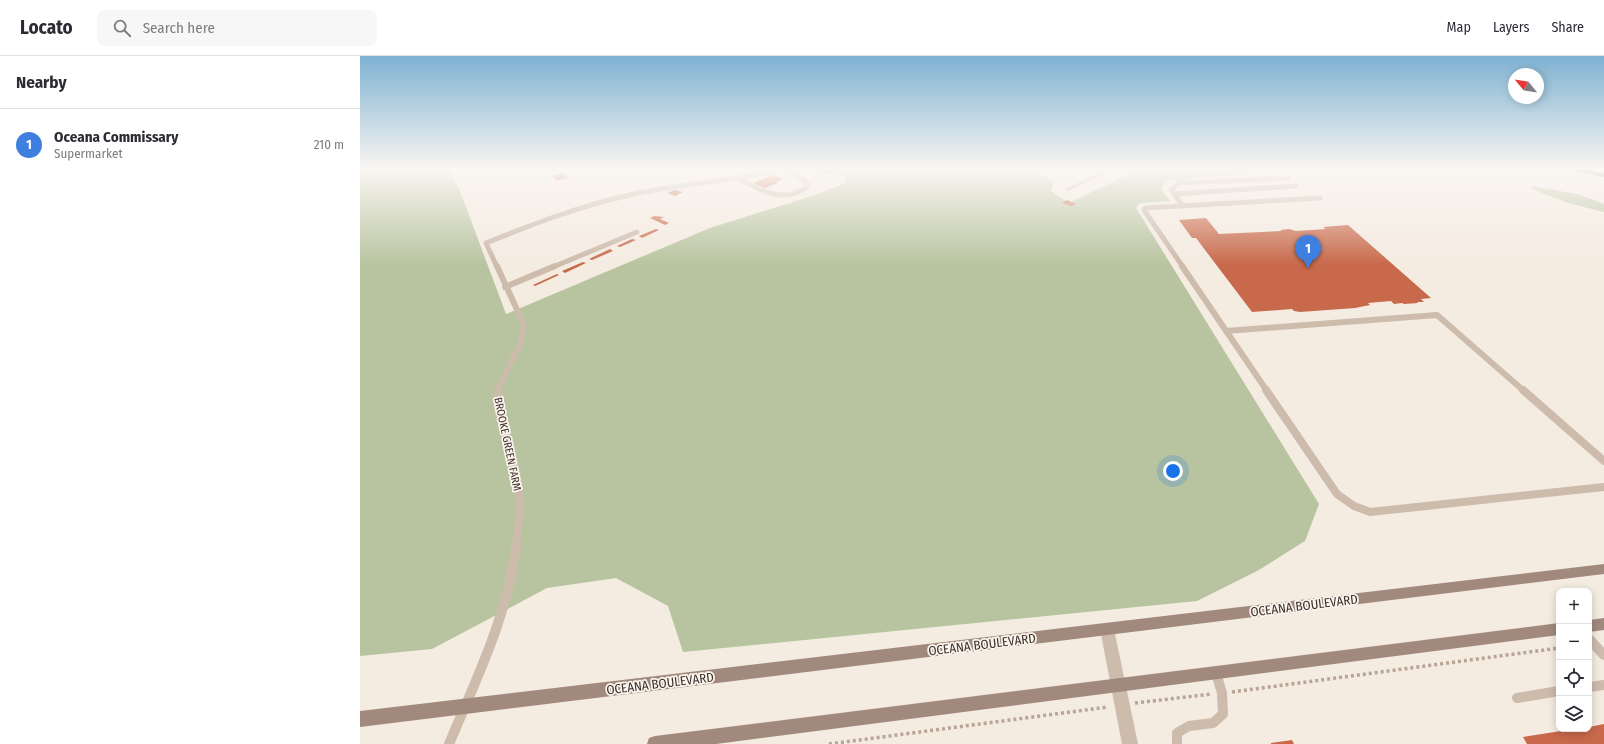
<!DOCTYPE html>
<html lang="en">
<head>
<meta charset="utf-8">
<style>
	:root { --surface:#fff; --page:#f7f7f7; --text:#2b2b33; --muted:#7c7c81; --line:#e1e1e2; --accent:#1f5a5e }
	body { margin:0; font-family:"Fira Sans Condensed",sans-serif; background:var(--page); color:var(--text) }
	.controls { position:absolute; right:12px; bottom:12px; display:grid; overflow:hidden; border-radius:8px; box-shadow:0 2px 10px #0003 }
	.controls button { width:36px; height:36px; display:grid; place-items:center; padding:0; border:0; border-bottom:1px solid var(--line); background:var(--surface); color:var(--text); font:20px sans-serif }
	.compass { position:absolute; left:1148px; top:12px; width:36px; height:36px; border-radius:50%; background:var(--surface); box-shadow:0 2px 10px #0003; rotate:300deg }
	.you { position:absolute; left:813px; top:415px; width:14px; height:14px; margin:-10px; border:3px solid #fff; border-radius:50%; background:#1a73e8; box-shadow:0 0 0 6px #1a73e833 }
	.badge { display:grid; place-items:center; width:26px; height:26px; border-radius:50%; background:var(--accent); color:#fff; font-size:13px; font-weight:700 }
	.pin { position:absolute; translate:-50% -33px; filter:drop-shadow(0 1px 2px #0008) }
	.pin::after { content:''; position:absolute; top:21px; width:14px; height:12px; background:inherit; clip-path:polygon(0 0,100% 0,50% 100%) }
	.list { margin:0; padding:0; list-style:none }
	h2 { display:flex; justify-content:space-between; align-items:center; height:52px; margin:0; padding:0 16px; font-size:17px }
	h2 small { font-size:13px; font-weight:400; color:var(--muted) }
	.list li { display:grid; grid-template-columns:26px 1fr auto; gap:12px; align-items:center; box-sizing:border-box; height:72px; padding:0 16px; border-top:1px solid var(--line) }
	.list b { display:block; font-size:15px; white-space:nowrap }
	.list p { margin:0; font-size:13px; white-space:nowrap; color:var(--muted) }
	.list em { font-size:13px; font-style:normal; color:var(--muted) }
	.icon { flex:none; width:22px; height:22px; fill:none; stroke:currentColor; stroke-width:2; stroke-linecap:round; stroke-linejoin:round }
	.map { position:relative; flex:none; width:1244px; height:688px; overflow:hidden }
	header { display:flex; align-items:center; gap:24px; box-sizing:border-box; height:56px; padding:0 20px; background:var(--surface); border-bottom:1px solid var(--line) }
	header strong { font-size:19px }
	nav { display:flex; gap:22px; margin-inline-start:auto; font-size:14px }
	.search { width:280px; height:36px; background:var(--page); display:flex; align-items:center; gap:10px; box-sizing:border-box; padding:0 14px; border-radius:8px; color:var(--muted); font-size:15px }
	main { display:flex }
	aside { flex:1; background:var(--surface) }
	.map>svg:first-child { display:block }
</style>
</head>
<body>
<header>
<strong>Locato</strong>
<div class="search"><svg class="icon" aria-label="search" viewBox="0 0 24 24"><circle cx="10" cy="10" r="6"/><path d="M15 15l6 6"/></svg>Search here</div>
<nav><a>Map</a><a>Layers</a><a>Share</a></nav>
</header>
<main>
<aside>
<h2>Nearby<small></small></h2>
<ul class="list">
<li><span class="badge" style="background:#3f7fe0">1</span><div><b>Oceana Commissary</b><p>Supermarket</p></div><em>210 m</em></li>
</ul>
</aside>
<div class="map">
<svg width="1244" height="688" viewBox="0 0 1244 688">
	<rect width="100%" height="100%" fill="#f4ebe1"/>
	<g fill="#b8c4a0">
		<polygon points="0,113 89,113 100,135 146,258 350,172 452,140 486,127 485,119 433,116 430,113 668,113 694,125 691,135 709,147 780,113 905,113 913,115 807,125 801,132 810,145 780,147 776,152 959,448 945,485 899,514 837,545 323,596 308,550 256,522 187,532 72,593 0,600"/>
		<polygon points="1171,130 1217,138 1244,148 1244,156 1208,147 1172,133"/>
	</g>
	<g fill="#c8694b">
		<polygon points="204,117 208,122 197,125 192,120"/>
		<polygon points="414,119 423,123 416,126 418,127 405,132 393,127"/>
		<polygon points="315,134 323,136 315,140 307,137"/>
		<polygon points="707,144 716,148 711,150 702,147"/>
		<polygon points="294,160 304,161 300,163 309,167 305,169 290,162"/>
		<polygon points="846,162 859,178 922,175 920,174 929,173 936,175 966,173 963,171 988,169 1071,242 1061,243 1064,246 1057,246 1058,247 1044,248 1042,247 1034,248 1031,245 1008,247 1010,249 995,252 940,256 934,255 932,253 892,256 836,182 832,182 819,164"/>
		<polygon points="296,173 299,174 282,182 279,180"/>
		<polygon points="272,183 276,184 260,191 257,190"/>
		<polygon points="250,193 253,195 232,204 229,203"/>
		<polygon points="223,206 226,207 205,217 202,215"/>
		<polygon points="197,218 199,219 175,230 173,229"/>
		<polygon points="1244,668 1244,688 1167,688 1163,681 1214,673 1229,673 1229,671"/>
		<polygon points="932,684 934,688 911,688 911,687"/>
	</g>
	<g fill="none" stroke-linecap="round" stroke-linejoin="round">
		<polyline stroke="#b9a596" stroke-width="1.5" stroke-dasharray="1.5 1.5" stroke-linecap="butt" points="1193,113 1209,117"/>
		<g stroke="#b9a596" stroke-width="3.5" stroke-dasharray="3 3" stroke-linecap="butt">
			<polyline points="872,636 1199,592"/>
			<polyline points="775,647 852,638"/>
			<polyline points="469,688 748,651"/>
		</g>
		<g stroke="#cdbbac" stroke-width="5">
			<path d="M421,113C431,115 439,121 447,127V131C423,148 401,135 378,122Z"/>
			<polyline points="814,138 936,130"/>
			<polyline points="823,150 811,134 818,127 928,122"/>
			<path d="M137,211L126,187C173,168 220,150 270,139C305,131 342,127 378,122"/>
			<polyline points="193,211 277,176"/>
			<polyline points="823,211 784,154 785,152 960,142"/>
		</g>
		<g stroke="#cdbbac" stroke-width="6">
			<polyline points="137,210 164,269 161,286 137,335"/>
			<polyline points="822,210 907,335"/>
			<polyline points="145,231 195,210"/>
			<polyline points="866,275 1077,259 1164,335"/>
		</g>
		<g stroke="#cdbbac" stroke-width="8">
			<path d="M138,334C132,352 154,404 158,426C161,448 159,470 156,491"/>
			<polyline points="906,334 977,438 994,450 1010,456 1244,431"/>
			<polyline points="1163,334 1244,405"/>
		</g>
		<g stroke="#cdbbac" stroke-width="10">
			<polyline points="1229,583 1244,599"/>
			<polyline points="1229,631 1244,629"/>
			<polyline points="1157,642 1199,635"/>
			<path d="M89,688C116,624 148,559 156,490"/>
			<polyline points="817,688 817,677 829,670 853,667 863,658 862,637 856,617"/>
		</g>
		<g fill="#cdbbac" fill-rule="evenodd">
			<path d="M120,113H133C130,116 123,116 120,113Z"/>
			<polygon points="747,113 755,113 708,135 703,134"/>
			<polygon points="747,567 752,569 754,573 778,688 762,688 740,573 742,569"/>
		</g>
		<g fill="#a18a7d" fill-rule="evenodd">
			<polygon points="1244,508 1244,518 0,671 0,655"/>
			<polygon points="1244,562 1244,574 1229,576 1229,564"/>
			<polygon points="1199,567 1199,579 356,688 287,688 289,682 295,680"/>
		</g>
		<polygon fill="#5c4a42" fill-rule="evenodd" points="1213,113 1226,113 1244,117 1244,121 1214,115"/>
	</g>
	<linearGradient id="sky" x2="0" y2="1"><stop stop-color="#7eb2d2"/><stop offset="0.54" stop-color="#faf6f2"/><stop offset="1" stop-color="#faf6f2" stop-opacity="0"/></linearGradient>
	<rect width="1244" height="209" fill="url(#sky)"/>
	<g text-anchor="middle" stroke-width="3.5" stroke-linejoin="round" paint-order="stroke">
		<g font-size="11" fill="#3b302b" stroke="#fbf5ee">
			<text transform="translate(148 388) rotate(78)" y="4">BROOKE GREEN FARM</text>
		</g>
		<g font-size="13" fill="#3b302b" stroke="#fbf5ee">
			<text transform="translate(944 549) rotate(-7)" y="5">OCEANA BOULEVARD</text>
			<text transform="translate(622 588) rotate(-7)" y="5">OCEANA BOULEVARD</text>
			<text transform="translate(300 627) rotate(-7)" y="5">OCEANA BOULEVARD</text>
		</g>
	</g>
</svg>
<div class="controls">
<button>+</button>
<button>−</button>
<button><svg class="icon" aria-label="locate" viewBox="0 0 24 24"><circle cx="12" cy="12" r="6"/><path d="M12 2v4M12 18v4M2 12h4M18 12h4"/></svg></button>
<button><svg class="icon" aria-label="layers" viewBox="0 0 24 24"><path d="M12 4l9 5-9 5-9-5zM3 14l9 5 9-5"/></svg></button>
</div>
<svg class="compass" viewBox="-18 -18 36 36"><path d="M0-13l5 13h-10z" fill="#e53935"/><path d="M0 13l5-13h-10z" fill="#7c7c81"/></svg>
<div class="you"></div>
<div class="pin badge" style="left:948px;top:212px;background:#3f7fe0">1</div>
</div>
</main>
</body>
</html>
